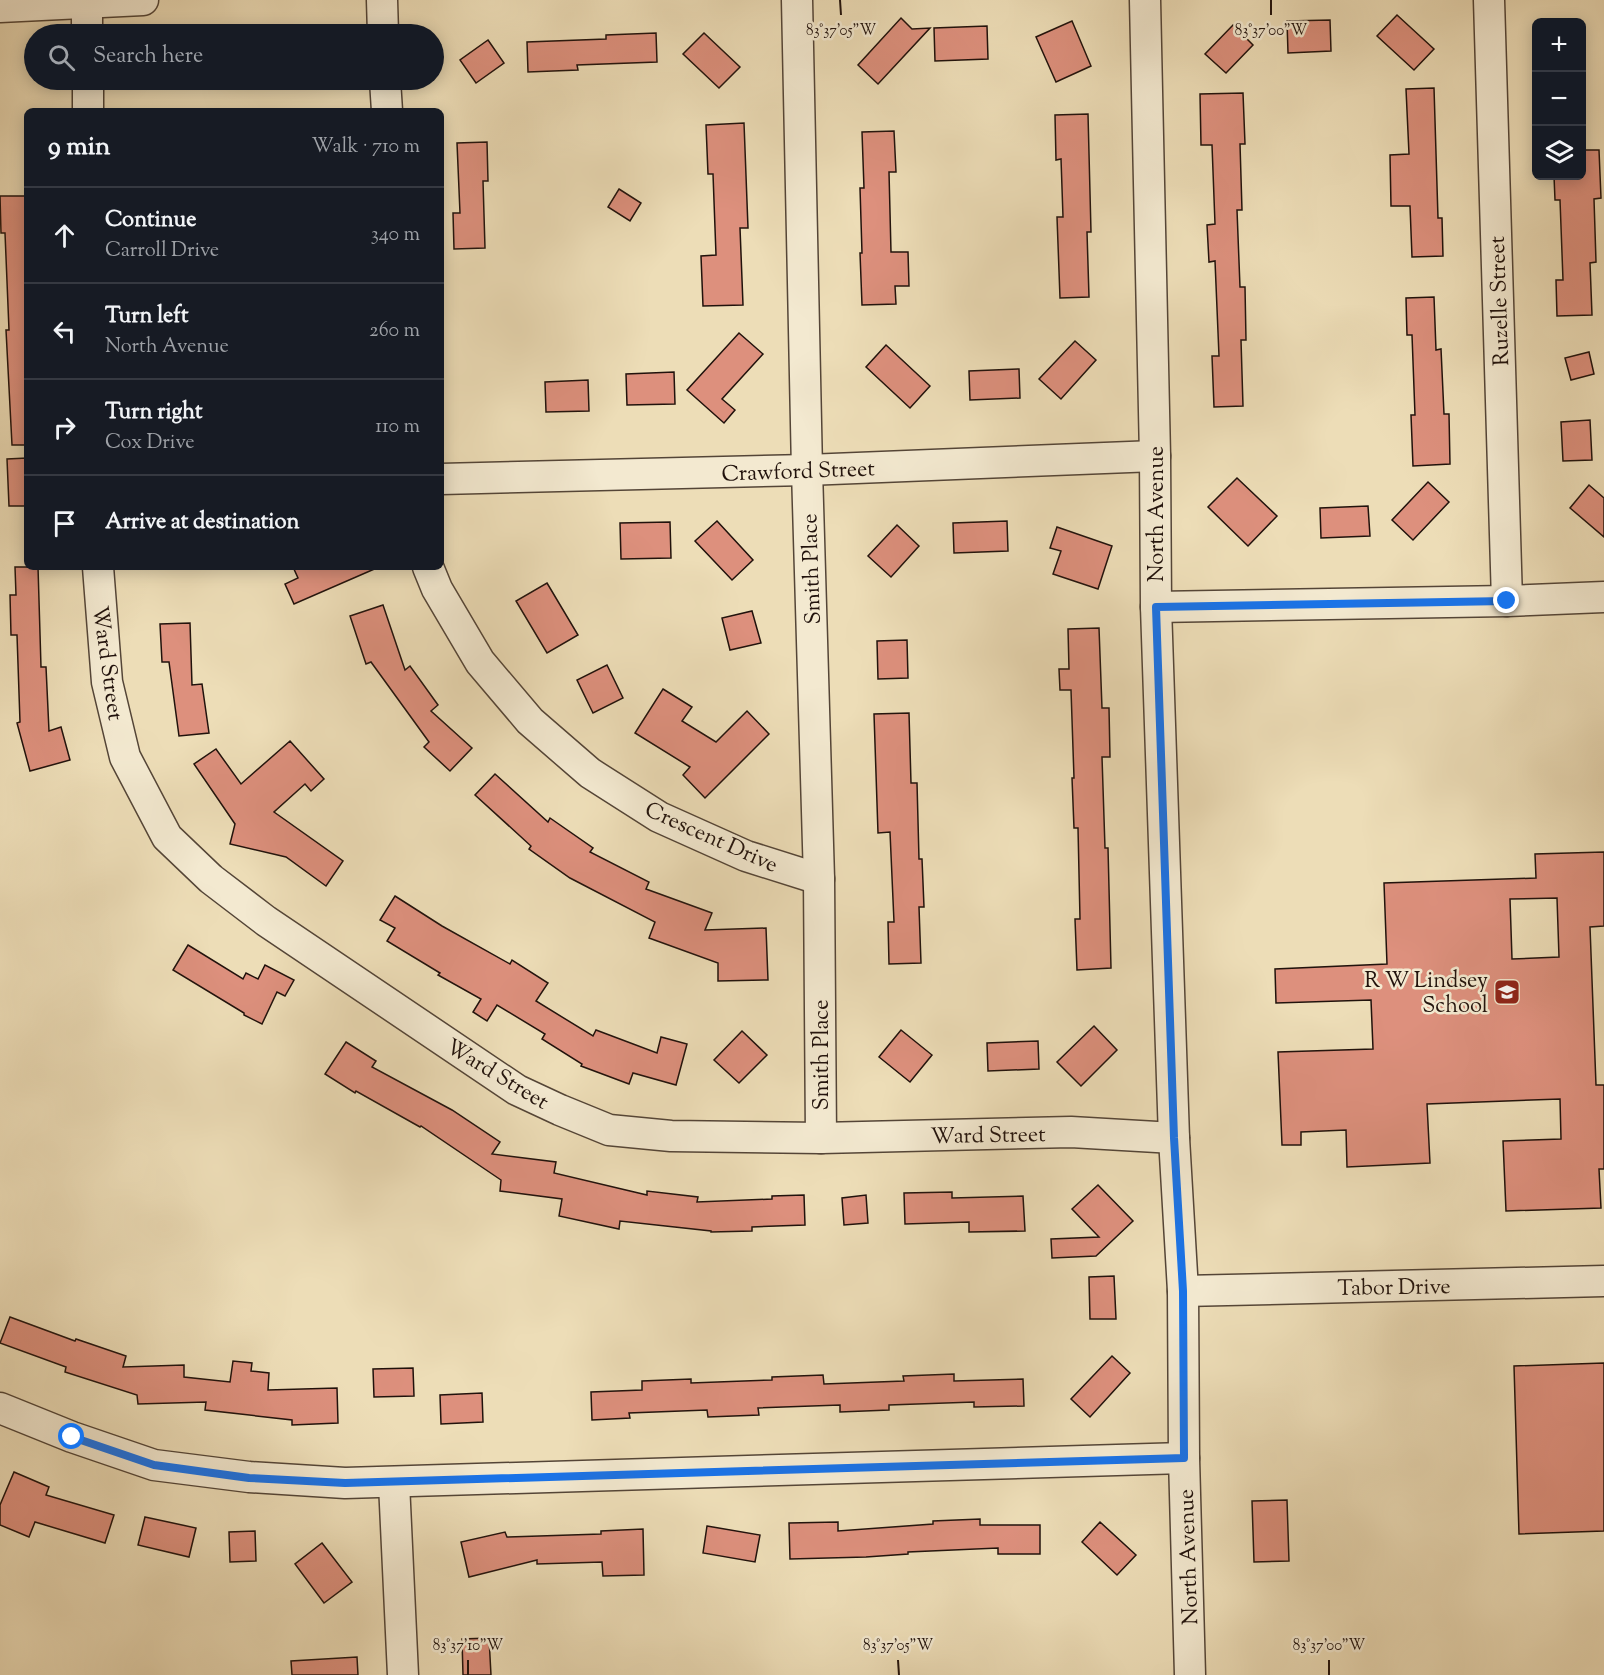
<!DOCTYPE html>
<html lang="en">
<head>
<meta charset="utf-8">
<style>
	:root { --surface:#171b24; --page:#242831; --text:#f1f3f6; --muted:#9ea1a6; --line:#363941 }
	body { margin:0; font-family:"Sorts Mill Goudy",serif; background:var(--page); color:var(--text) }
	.controls { position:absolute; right:18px; top:18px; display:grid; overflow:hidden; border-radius:9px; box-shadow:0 3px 15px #0003 }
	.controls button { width:54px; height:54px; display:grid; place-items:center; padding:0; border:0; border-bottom:2px solid var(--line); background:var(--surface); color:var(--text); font:30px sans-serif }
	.stop { position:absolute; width:18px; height:18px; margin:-14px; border:4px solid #1a73e8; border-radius:50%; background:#fff }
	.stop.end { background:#1a73e8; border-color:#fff; box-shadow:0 2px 6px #0008 }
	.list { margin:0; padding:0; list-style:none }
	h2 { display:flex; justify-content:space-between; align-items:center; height:78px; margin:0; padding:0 24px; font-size:26px }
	h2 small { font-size:20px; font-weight:400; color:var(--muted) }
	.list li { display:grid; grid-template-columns:39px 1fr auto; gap:18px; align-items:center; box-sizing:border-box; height:96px; padding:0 24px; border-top:2px solid var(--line) }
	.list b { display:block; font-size:22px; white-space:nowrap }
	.list p { margin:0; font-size:20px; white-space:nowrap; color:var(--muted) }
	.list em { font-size:20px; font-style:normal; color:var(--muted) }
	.icon { flex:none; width:33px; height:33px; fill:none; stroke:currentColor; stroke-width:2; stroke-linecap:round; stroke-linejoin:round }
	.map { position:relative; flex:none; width:1604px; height:1675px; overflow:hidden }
	.search { position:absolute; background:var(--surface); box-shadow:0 3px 15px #0003; left:24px; top:24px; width:420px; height:66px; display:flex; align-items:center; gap:15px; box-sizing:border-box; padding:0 21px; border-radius:33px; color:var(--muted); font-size:22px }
	.panel { position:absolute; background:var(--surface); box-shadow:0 3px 15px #0003; left:24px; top:108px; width:420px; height:462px; border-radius:9px }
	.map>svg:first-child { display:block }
</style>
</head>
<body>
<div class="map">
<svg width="1604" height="1675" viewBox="0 0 1604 1675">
	<rect width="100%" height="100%" fill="#edddb7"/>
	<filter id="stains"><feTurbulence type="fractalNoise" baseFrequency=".00333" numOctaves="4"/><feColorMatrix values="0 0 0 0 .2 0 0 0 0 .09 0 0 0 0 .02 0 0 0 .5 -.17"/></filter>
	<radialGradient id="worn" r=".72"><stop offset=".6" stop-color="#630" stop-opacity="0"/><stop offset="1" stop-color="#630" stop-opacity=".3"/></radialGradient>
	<g fill="#dd907d" stroke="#21120c" stroke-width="1.5" fill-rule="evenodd">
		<polygon points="1397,15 1434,49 1414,70 1377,36"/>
		<polygon points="901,18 912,29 930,28 878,84 858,65"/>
		<polygon points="1330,20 1331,51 1288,53 1287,21"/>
		<polygon points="1072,21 1091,66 1056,82 1036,37"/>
		<polygon points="1233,25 1253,45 1226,73 1205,54"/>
		<polygon points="987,26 988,59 935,61 934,28"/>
		<polygon points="656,33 657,62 577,65 578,70 528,72 527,42 606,39 606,35"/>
		<polygon points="704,33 740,67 719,88 683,54"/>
		<polygon points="488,40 504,63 476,83 460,60"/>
		<polygon points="1434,88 1438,218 1442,218 1443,256 1412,257 1410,206 1391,206 1390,155 1409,154 1406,89"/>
		<polygon points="1243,93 1245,144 1240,144 1242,210 1237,210 1240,287 1245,287 1246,340 1241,340 1243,406 1214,407 1212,356 1219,356 1215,261 1209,262 1207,225 1215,224 1212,145 1201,145 1200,94"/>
		<polygon points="1088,114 1091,232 1087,232 1089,297 1060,298 1057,217 1063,217 1061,159 1056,160 1055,115"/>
		<polygon points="744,123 748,228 740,228 743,305 703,306 701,256 716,255 713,174 708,174 706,125"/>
		<polygon points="894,131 896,172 889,172 891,252 908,252 909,286 895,286 896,304 862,305 860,253 862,253 860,188 864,188 862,132"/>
		<polygon points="487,142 488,181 483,181 485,248 454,249 453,213 460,213 457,143"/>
		<polygon points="1581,150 1599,150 1601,198 1594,199 1596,262 1590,263 1592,315 1557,316 1556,280 1563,280 1560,200 1555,200 1554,176 1581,176"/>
		<polygon points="619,189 641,203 630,221 608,207"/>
		<polygon points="0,196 27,196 27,445 12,445 6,330 9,330 5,233 1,233"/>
		<polygon points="1434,297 1436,350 1441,349 1444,414 1449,414 1450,464 1413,466 1411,415 1415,415 1412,335 1407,335 1406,298"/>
		<polygon points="739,333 763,354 722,399 735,410 724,423 687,390"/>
		<polygon points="1075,341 1096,360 1061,399 1039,379"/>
		<polygon points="886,345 930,386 910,408 866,367"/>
		<polygon points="1589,352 1594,374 1571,380 1565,358"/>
		<polygon points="1019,369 1020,398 970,400 969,371"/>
		<polygon points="674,372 675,404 627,405 626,374"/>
		<polygon points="588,380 589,411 546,412 545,382"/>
		<polygon points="1590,420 1592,460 1563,461 1561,422"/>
		<polygon points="27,458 27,506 9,506 7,459"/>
		<polygon points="1237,478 1277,516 1248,546 1208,507"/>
		<polygon points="1428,482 1449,502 1413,540 1392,520"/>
		<polygon points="1589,485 1604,498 1604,537 1570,508"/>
		<polygon points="1368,506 1370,536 1321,538 1320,508"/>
		<polygon points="717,521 753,560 732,580 695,541"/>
		<polygon points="1007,521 1008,551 954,553 953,523"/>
		<polygon points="670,522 671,558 621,559 620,523"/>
		<polygon points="897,525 919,546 891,577 868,556"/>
		<polygon points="1057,527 1112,546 1098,589 1053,574 1061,551 1050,548"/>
		<polygon points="15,567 38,567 41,667 46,667 49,731 61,727 70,760 30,771 17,723 20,722 17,635 11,635 10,595 16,595"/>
		<polygon points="293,567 379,567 294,604 285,584 298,578"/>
		<polygon points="547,583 578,635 547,653 516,601"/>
		<polygon points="383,605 405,670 410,666 438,705 431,711 472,748 450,771 424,747 429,742 371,662 366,664 350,616"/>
		<polygon points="752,611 761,643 730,650 722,618"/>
		<polygon points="190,623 192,685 202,684 209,733 179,736 169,662 162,662 160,624"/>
		<polygon points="1099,628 1102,708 1109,708 1110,757 1102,757 1105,848 1108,848 1111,968 1077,970 1075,919 1080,919 1078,828 1074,828 1072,778 1074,778 1071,690 1060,690 1059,669 1069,669 1068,629"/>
		<polygon points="907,640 908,678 878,679 877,641"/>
		<polygon points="607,665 623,698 593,713 577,680"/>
		<polygon points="663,689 692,707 682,721 716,742 747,711 769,734 705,798 683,775 690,767 635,733"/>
		<polygon points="909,713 911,783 917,783 919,859 922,859 924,907 919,907 921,963 889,964 888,922 894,922 890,832 878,833 874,714"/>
		<polygon points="290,741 324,779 311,791 305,784 274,812 343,861 326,886 286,857 230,844 235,824 194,764 216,749 241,784"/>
		<polygon points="495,774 548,822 550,818 593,848 590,852 649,882 646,889 712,913 705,930 766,928 768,980 718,981 718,963 649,938 655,922 570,878 529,849 531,846 475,795"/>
		<path d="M1604,852V926L1590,927L1596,1085H1604V1169H1599L1601,1208L1506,1211L1503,1141L1561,1139L1560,1099L1427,1104L1430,1163L1347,1167L1346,1130L1301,1132V1145H1282L1278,1052L1373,1049L1371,1000L1276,1003L1275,969L1387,964L1384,883L1536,878L1535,854ZM1557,898L1559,957L1512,959L1510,899Z"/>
		<polygon points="395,896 442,926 510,964 512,960 548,983 536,1001 593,1036 596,1030 657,1053 661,1037 687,1044 676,1085 633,1073 629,1084 581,1066 582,1064 542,1039 545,1034 497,1005 487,1021 473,1012 481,999 438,975 440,973 387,941 395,928 380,920"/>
		<polygon points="188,945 243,979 246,973 258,979 265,965 294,980 285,996 277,992 262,1024 244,1015 244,1013 173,970"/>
		<polygon points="1094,1026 1117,1050 1081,1086 1057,1062"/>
		<polygon points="901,1030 932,1055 910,1082 879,1057"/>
		<polygon points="742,1031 767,1055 739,1083 714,1060"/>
		<polygon points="1038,1041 1039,1069 988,1071 987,1043"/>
		<polygon points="346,1042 376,1061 372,1067 452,1110 500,1142 492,1154 556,1162 554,1173 647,1195 647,1191 698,1197 697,1202 772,1199 772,1196 804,1195 805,1225 752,1227 752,1231 711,1232 711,1231 620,1221 619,1229 559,1216 562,1199 500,1191 501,1180 421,1126 420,1127 356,1091 355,1093 325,1074"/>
		<polygon points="1098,1185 1133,1221 1096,1256 1052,1258 1051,1239 1099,1237 1072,1209"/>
		<polygon points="952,1192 952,1198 1023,1196 1025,1231 969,1232 969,1222 905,1224 904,1193"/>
		<polygon points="866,1195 868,1223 844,1225 842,1198"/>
		<polygon points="1114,1276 1116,1319 1090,1319 1089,1277"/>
		<polygon points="10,1317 75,1341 76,1339 126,1356 123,1367 184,1365 184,1377 230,1382 233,1361 252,1363 251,1371 269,1373 268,1390 337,1388 338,1423 292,1425 292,1420 205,1410 206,1402 138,1404 137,1395 65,1372 66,1367 0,1343"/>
		<polygon points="1112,1356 1130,1373 1090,1417 1071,1399"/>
		<polygon points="1604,1363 1604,1531 1519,1534 1514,1366"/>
		<polygon points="413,1368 414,1396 374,1397 373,1369"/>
		<polygon points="954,1374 954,1381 1023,1379 1024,1406 974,1407 974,1402 889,1405 889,1410 840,1412 840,1405 758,1408 759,1415 708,1417 707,1410 629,1413 630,1418 592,1420 591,1392 642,1390 642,1381 691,1379 691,1383 772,1380 772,1377 823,1375 824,1384 904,1381 903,1376"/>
		<polygon points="482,1393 483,1422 441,1424 440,1395"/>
		<polygon points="14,1472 49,1487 46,1495 114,1515 105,1543 35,1522 29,1537 0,1525 0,1505"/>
		<polygon points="1287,1500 1289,1561 1254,1562 1252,1501"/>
		<polygon points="145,1517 196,1528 189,1557 138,1545"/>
		<polygon points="980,1519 980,1525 1040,1525 1040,1554 998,1554 998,1548 908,1552 908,1554 866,1557 790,1559 789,1523 838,1522 838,1531 933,1524 933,1521"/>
		<polygon points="1100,1522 1136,1555 1117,1575 1082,1542"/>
		<polygon points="707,1526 760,1535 755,1562 703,1553"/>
		<polygon points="643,1529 644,1575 603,1576 602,1562 537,1564 537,1560 469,1577 461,1542 505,1532 507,1537 601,1534 601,1531"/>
		<polygon points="255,1531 256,1561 230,1562 229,1532"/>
		<polygon points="322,1543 352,1582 324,1603 295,1564"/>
		<polygon points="489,1638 491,1675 463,1675 462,1639"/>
		<polygon points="357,1657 358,1675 292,1675 291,1661"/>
	</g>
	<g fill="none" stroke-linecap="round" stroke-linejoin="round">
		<defs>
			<g id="minor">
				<polyline points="87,0 87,34"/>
				<polyline points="382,0 383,34"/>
				<polyline points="797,0 807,470 819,879 821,1138"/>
				<polyline points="1145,0 1155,456 1156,607 1174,1138 1183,1291 1184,1458 1190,1675"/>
				<polyline points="1489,0 1507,601"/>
				<polyline points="0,7 143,0"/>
				<polyline points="88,80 88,111"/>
				<polyline points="385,80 387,111"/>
				<polyline points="441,479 807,470 1155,456"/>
				<polyline points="98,567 107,682 125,757 167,837 211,879 266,921 517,1090 560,1110 609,1130 671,1136 821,1138 1071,1132 1174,1138"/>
				<polyline points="428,567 437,589 480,662 530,721 590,773 659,817 746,856 819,879"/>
				<polyline points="1156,607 1507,601 1604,597"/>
				<polyline points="1183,1291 1604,1281"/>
				<polyline points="0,1408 72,1437 154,1465 249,1477 345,1483 1184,1458"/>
				<polyline points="394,1483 403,1675"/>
			</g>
		</defs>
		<use href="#minor" stroke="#544537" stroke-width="33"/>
		<use href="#minor" stroke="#f3e9d0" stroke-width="30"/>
	</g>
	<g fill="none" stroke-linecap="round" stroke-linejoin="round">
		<polyline stroke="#1a73e8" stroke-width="8" points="72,1437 154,1465 249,1478 345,1483 1184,1458 1183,1291 1174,1138 1156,607 1507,601"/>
	</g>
	<path fill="none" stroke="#21120c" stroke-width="2" d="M840,0L841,15M1271,0V15M468,1660V1675M898,1660L899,1675M1329,1660V1675"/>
	<defs>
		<symbol id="school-square" viewBox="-11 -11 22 22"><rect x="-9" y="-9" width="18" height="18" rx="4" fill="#8f2418" stroke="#f3e9d0"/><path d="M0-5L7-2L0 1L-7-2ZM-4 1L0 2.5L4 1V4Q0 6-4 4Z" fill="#fff"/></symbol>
	</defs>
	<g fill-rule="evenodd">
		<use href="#school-square" x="1492" y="977" width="30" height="30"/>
	</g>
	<g text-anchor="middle" stroke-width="5" stroke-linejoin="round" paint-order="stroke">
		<g font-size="22" fill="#21120c" stroke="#f3e9d0">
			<text transform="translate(1498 301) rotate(-92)" y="8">Ruzelle Street</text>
			<text transform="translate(798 470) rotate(-2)" y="8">Crawford Street</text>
			<text transform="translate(1155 514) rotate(-90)" y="8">North Avenue</text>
			<text transform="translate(810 569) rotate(-92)" y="8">Smith Place</text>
			<text transform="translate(109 663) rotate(82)" y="8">Ward Street</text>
			<text transform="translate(712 836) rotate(24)" y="8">Crescent Drive</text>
			<text transform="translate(820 1055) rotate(-90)" y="8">Smith Place</text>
			<text transform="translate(498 1073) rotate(31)" y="8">Ward Street</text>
			<text transform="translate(988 1134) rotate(-1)" y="8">Ward Street</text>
			<text transform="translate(1394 1286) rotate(-1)" y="8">Tabor Drive</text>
			<text transform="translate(1187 1557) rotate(-92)" y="8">North Avenue</text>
		</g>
		<g font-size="22" fill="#21120c" stroke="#f3e9d0" text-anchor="end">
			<text x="1488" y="987">R W Lindsey<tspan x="1488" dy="25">School</tspan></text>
		</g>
	</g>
	<g font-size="15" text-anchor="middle" fill="#21120c" stroke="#f3e9d0" stroke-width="5" stroke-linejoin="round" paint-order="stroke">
		<text x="841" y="35">83°37'05"W</text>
		<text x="1271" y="35">83°37'00"W</text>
		<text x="468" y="1650">83°37'10"W</text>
		<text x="898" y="1650">83°37'05"W</text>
		<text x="1329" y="1650">83°37'00"W</text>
	</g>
	<rect width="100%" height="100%" filter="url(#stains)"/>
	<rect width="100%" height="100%" fill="url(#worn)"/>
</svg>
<div class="controls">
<button>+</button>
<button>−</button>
<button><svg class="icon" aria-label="layers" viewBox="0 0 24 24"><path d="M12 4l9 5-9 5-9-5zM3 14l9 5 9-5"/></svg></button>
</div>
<div class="stop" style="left:72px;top:1437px"></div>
<div class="stop end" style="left:1507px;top:601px"></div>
<div class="search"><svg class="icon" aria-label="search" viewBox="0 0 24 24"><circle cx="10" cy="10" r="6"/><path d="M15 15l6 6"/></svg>Search here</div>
<section class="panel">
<h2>9 min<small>Walk · 710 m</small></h2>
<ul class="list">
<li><svg class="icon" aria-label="ahead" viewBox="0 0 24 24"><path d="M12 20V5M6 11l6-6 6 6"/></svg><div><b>Continue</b><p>Carroll Drive</p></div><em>340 m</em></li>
<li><svg class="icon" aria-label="left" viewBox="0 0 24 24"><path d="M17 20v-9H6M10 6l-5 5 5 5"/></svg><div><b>Turn left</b><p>North Avenue</p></div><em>260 m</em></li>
<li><svg class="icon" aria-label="right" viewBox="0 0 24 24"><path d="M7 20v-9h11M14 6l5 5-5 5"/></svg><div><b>Turn right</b><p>Cox Drive</p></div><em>110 m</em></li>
<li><svg class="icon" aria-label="arrive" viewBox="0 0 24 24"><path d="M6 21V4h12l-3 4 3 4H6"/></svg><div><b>Arrive at destination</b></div></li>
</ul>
</section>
</div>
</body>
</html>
